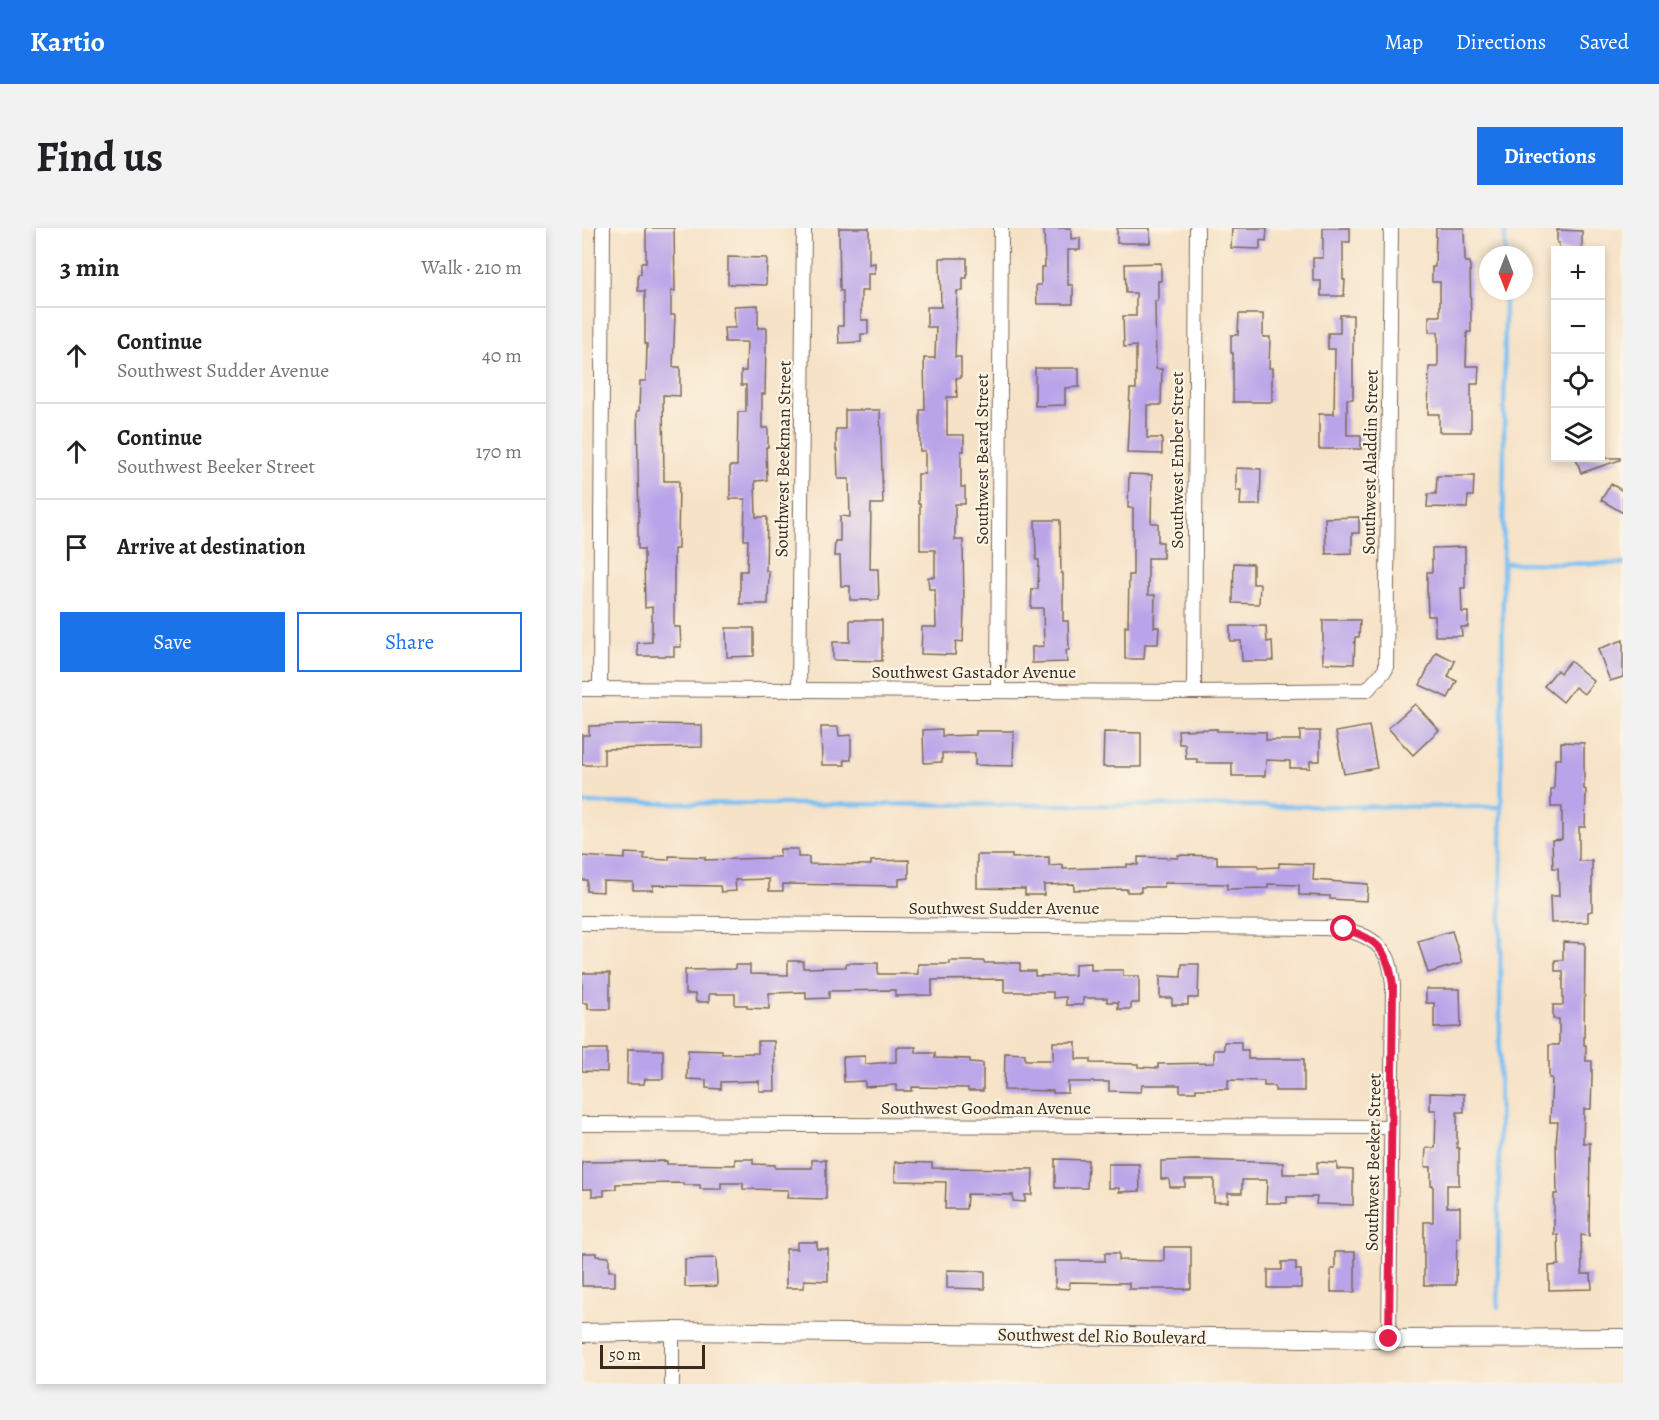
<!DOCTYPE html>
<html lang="en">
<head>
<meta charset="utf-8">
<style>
	:root { --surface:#fff; --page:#f2f2f2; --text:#202124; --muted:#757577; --line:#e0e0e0; --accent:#1a73e8 }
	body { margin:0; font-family:Alegreya,serif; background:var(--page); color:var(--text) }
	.controls { position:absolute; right:18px; top:18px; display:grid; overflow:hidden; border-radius:0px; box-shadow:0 3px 9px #0003 }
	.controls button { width:54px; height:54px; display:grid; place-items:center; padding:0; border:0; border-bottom:2px solid var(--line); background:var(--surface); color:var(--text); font:30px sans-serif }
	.compass { position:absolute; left:897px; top:18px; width:54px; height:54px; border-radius:50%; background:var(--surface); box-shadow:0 3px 9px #0003; rotate:180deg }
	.scale { position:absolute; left:18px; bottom:15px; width:105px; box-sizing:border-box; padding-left:6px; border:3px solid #3b2a1e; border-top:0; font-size:16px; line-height:21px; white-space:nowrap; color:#3b2a1e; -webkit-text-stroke:4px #fcf5e5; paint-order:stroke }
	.stop { position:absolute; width:18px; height:18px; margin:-14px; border:4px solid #e11d48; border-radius:50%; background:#fff }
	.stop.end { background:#e11d48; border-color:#fff; box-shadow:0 2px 6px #0008 }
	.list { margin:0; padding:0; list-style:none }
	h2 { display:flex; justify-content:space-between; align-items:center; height:78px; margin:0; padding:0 24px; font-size:26px }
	h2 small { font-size:20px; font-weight:400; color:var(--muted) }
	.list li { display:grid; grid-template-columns:39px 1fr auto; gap:18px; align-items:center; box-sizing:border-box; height:96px; padding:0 24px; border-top:2px solid var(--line) }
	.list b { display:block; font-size:22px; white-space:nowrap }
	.list p { margin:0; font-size:20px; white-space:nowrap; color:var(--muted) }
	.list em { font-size:20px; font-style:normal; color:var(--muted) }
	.actions { display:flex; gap:12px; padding:18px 24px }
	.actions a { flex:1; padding:14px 0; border:2px solid var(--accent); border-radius:0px; text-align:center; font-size:21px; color:var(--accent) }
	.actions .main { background:var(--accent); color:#fff }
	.icon { flex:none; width:33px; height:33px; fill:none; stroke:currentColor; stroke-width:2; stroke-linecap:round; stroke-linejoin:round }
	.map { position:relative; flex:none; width:1041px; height:1156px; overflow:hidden; border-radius:0px }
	header { display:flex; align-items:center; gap:36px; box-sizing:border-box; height:84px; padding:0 30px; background:var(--accent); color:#fff }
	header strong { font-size:28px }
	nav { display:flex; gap:33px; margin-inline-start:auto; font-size:21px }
	.intro { display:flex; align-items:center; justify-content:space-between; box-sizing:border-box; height:144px; padding:0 36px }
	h1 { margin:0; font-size:42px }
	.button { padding:15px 27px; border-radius:0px; background:var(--accent); color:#fff; font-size:21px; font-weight:700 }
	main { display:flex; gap:36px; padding:0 36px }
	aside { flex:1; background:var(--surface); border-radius:0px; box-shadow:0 3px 9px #0003 }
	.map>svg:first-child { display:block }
</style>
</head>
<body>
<header>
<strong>Kartio</strong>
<nav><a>Map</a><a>Directions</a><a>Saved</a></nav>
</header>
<div class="intro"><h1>Find us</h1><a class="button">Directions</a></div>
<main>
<aside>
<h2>3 min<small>Walk · 210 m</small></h2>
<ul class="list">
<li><svg class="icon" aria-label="ahead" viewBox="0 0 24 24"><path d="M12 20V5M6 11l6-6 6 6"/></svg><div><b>Continue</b><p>Southwest Sudder Avenue</p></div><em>40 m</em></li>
<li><svg class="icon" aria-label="ahead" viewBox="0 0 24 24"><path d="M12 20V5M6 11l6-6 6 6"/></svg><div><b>Continue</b><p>Southwest Beeker Street</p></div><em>170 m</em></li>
<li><svg class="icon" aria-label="arrive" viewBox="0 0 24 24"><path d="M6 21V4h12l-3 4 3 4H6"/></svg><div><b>Arrive at destination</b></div></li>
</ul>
<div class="actions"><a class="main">Save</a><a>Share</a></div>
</aside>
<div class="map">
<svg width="1041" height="1156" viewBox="0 0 1041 1156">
	<rect width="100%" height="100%" fill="#fcf5e5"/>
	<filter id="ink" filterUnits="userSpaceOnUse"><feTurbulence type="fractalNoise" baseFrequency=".0167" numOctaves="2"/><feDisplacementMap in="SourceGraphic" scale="12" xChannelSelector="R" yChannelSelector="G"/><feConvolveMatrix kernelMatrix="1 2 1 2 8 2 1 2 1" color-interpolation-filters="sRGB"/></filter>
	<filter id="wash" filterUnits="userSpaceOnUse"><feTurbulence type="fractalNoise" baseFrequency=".008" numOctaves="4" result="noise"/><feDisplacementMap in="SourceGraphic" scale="24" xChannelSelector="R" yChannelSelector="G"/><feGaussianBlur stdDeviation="1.35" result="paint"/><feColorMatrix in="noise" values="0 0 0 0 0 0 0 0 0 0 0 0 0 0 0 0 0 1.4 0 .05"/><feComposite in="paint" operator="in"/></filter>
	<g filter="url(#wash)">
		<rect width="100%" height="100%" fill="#f6e2c7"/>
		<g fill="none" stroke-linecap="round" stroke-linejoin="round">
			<g stroke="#7bc0f2" stroke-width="4.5">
				<polyline points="923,27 923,0"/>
				<polyline points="921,335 1041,336"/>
				<polyline points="0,575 919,579"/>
				<polyline points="916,1079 923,63"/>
			</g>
		</g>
		<g id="blocks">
			<g fill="#baa4e9">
				<polygon points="64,0 92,0 93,63 89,63 89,87 93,87 91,139 98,139 98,168 81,167 82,253 97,253 96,321 92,321 92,399 98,399 99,419 92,419 92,428 56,428 55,415 70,414 70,379 63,380 62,321 56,321 56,294 57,294 55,183 57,183 58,153 64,153 65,116 63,116 63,63 56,63 56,46 59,46 59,35 64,35"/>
				<polygon points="257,0 287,0 287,36 293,35 293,46 286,46 286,63 279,63 279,92 286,92 286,106 279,106 279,114 257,115 256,98 261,98 261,63 258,63"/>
				<polygon points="462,0 489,0 489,11 498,10 498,22 486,22 486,57 491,57 491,76 455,76 454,57 459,57 459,39 463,39"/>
				<rect x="535" y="0" width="33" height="15"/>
				<polygon points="650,0 685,0 684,13 678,12 678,21 649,20"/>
				<polygon points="741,0 768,0 768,14 761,14 761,52 763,52 762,68 739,68 739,53 731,53 731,30 741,30"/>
				<polygon points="854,0 882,0 883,34 888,34 889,104 885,104 884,138 897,138 896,156 889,156 889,204 857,204 857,186 846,186 847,139 856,139 856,104 847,104 847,88 858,88 858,54 850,54 850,39 853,39"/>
				<polygon points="975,2 1000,3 1000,22 977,22 977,15 975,15"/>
				<polygon points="146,29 185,30 184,57 146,56"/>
				<polygon points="358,30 385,30 385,50 381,50 381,63 375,63 373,129 379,129 379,150 374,150 375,169 365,169 365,207 382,207 382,223 379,223 379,259 383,259 383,276 373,276 373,312 381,312 382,380 381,414 374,413 373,427 339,426 340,399 354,399 353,361 347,361 346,349 353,349 353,322 338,322 338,276 336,276 336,246 343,246 343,223 338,223 338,182 343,182 342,130 353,130 354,99 345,99 345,79 359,79"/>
				<polygon points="579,35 579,53 576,53 576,73 573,73 574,141 580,141 579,177 565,177 565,210 580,210 580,226 545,225 548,161 554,161 554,118 542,119 541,88 554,88 554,65 544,65 543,36"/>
				<polygon points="176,77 176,100 185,100 185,114 184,114 183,166 180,166 180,200 186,200 186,219 184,219 185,252 173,253 174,289 185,289 184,343 187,343 186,376 158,376 158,343 165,343 166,312 162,312 163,271 148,271 148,238 155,238 156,184 164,184 164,157 159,157 159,143 164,143 165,114 143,114 142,100 153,100 152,78"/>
				<polygon points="657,86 681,86 681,109 688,109 687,140 690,140 690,174 651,174 651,125 649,125 649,107 656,107"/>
				<polygon points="758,87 771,87 771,171 765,171 765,207 779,207 779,221 737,221 737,186 752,186 753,121 746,121 746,105 758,105"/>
				<polygon points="453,140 497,140 497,159 483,160 483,177 453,178"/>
				<polygon points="263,182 298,182 301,276 289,276 288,341 296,341 297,372 268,372 268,358 259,358 258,328 252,328 253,313 258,313 258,288 268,289 267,251 256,251 255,222 254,222 254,201 263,201"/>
				<polygon points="994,230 1038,230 1038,232 999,245"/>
				<polygon points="654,240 679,241 678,277 658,277 659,263 654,263"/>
				<polygon points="547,246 570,247 569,295 576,295 576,314 581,314 581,330 566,330 566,367 573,367 572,399 577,399 576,416 563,416 562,431 543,431 543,398 546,399 547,347 551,347 551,280 546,280"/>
				<polygon points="855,248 892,248 891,268 886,268 885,280 845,279 846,266 854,266"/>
				<polygon points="1029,256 1041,263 1041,285 1019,272"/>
				<polygon points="777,289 777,305 770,305 770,325 744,326 743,290"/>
				<polygon points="453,292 478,292 479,345 481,345 481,393 486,393 487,422 484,422 485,434 450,435 450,419 462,418 461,380 449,380 450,361 456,361 457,332 454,332"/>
				<polygon points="883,319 883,360 879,360 880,384 886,384 886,399 879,399 880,408 853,408 853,388 846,388 845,361 845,344 850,344 850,320"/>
				<polygon points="652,335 671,336 671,356 678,356 677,376 651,375"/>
				<polygon points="268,392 300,392 300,433 251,432 251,414 268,414"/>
				<polygon points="741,392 778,392 777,409 773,409 772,436 741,435"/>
				<polygon points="648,398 684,398 685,414 690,413 691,433 660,433 659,413 648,413"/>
				<polygon points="144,400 172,400 172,428 145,429"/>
				<polygon points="1041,412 1041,449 1028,453 1016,421"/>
				<polygon points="854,424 873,433 866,449 875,453 866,470 838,457"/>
				<polygon points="988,433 1012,453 1002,466 993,459 981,474 962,458 975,442 978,445"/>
				<polygon points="833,476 857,502 831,527 806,500"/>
				<polygon points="71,496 120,497 120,519 22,521 22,537 0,537 0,507 7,507 7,498"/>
				<polygon points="787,498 795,540 762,546 754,504"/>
				<polygon points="239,499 256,499 257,508 269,507 269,532 262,532 263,537 240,537"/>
				<polygon points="360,501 360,508 394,507 394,503 432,503 431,538 393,537 393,525 360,525 360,534 342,535 341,502"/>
				<polygon points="635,501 635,503 684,504 684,512 718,512 718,503 738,503 738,533 728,533 728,540 708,540 708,533 684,532 683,548 650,548 650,535 615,535 615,531 604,531 603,516 597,516 596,502"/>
				<polygon points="522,504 559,505 559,539 521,539"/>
				<polygon points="979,514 1002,515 1002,561 1004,562 1003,599 997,599 997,633 1010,633 1010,683 1006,684 1006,694 969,695 968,668 977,668 976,640 971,640 970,612 980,611 980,579 969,579 969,561 972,561 973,531 979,531"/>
				<polygon points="198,621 216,621 216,629 227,629 227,636 289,637 289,633 327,632 327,650 317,651 317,658 201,656 201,663 187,663 187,651 153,652 154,663 139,664 138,658 71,657 71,662 51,662 51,654 21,653 21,664 5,663 5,652 0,652 0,628 43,631 43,625 63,626 62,631 87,632 87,628 123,629 123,632 187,630 187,629 198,629"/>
				<polygon points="395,627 430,627 430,630 467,629 467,638 481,637 481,641 545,639 545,636 556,637 556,629 596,630 596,627 635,628 635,637 676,637 676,640 697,639 697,635 732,636 731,652 786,656 785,673 748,671 748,668 717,667 717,657 686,656 686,660 645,661 645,656 582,655 582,659 559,659 559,664 545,664 545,661 492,662 492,656 462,657 462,667 443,667 443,661 395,660"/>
				<polygon points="870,703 880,735 846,745 836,713"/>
				<polygon points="981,714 1003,715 1002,817 1004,817 1004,833 1010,833 1010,849 1009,881 1002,881 1001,915 1008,915 1007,1008 999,1007 1000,1046 1009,1046 1010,1061 967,1062 967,1038 977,1037 976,1007 972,1007 972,966 975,966 974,916 976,894 968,894 970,850 967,850 967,817 977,817 977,791 971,791 971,777 981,777 981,743 973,743 973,732 981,732"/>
				<polygon points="206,733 221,733 221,740 264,739 264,735 296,735 296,746 336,746 336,736 368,736 368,733 402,733 402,735 438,735 438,743 453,743 453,748 493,747 493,736 509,735 509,742 541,742 541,748 557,748 557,775 549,775 549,781 536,781 536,774 525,774 525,770 501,770 501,777 484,777 484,769 471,770 471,764 422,764 422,751 350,752 350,767 313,768 313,762 247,763 247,770 224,771 224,764 187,765 187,781 165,780 165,777 153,777 153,766 127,766 127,774 114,774 113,766 103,766 103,742 153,741 153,737 168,737 168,746 206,747"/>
				<polygon points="600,736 617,736 616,770 606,770 606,777 590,777 590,770 578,770 578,748 599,749"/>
				<polygon points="0,745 28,745 28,781 6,781 6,775 0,775"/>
				<polygon points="844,761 878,761 879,799 852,800 852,775 844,775"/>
				<polygon points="176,813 192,813 193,863 177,863 177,853 139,854 139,861 124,860 124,852 105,851 106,822 140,823 140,826 176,825"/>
				<polygon points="471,814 494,814 494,831 509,831 509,835 556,836 556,839 576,840 576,836 632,835 632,822 642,822 642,814 659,814 659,822 666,822 666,831 722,831 722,863 693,863 693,858 682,858 682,853 646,852 646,861 614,861 614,864 598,864 598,857 560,857 559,864 527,863 527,854 486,854 486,865 471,865 471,863 422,862 423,825 443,826 443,832 471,832"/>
				<polygon points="314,819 334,819 334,825 353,825 353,830 388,831 388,834 401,835 401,863 386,863 386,860 330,859 330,863 314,863 314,857 283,859 283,853 262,854 261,829 283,828 283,836 314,834"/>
				<polygon points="0,821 25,821 25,844 0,843"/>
				<polygon points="46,821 81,822 81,851 63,851 62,856 45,856"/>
				<polygon points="848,865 882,866 882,884 875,884 875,920 877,920 877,957 865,957 865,979 878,979 878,1010 875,1010 874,1057 842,1057 842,994 851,994 851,957 849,957 849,939 843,939 844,920 853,920 854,882 848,882"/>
				<polygon points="153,931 171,931 171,936 193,937 193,940 230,940 230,932 244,932 244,971 205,970 206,962 161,961 161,955 139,955 139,961 118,961 118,957 101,957 101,955 34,956 34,961 22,962 22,968 10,968 10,961 0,961 0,934 85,933 85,936 153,937"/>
				<polygon points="473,931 506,932 505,960 473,960"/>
				<polygon points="614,932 701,935 701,946 735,946 735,934 755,935 755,941 771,942 771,977 734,976 735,969 705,969 705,975 684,975 685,952 660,952 660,965 646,965 646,974 632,974 632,951 603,951 603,959 588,959 587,951 579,951 579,933"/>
				<polygon points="313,934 350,935 350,940 451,941 450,967 443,967 443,974 431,973 431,967 385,966 384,981 363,981 364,954 313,953"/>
				<polygon points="526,936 557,936 558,963 537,964 537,960 526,960"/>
				<polygon points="215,1014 235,1014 235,1021 246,1021 246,1053 222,1052 222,1060 204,1060 204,1021 215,1021"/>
				<polygon points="582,1019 609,1019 609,1061 547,1061 547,1055 488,1054 487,1061 473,1060 473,1033 523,1033 523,1025 537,1025 537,1032 582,1033"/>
				<polygon points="753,1024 773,1024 773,1064 749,1064 749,1041 753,1041"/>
				<polygon points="0,1025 14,1025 14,1028 27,1029 27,1043 33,1043 33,1058 0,1058"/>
				<polygon points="134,1030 135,1058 103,1059 103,1031"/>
				<polygon points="700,1034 714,1034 714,1042 719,1042 719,1060 686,1060 686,1042 700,1042"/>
				<polygon points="365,1042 403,1043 403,1061 365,1060"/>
			</g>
		</g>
	</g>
	<g filter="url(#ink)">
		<use href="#blocks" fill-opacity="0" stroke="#7c6a59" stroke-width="1.5"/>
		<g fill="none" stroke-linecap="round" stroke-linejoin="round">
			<defs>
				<g id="street">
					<polyline points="0,461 612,464 785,462 804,441 809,0"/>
					<polyline points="18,461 21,0"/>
					<polyline points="217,462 222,0"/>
					<polyline points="416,462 419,0"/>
					<polyline points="612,464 615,0"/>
					<path d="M0,695L743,700C767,701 792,706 805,729C809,737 810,748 811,757L807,1111"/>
					<polyline points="0,896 809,899"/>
					<polyline points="90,1156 90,1103"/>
				</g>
				<polyline id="secondary" points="0,1105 90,1103 807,1111 1041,1110"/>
			</defs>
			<use href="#street" stroke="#7c6a59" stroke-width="16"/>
			<use href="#secondary" stroke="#7c6a59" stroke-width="20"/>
			<use href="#street" stroke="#fff" stroke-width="14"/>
			<use href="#secondary" stroke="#fff" stroke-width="18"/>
		</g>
	</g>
	<g fill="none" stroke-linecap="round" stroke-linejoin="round" filter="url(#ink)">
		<path stroke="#e11d48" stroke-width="8" d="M762,701C795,710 806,723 811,757L807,1111"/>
	</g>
	<g text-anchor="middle" stroke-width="4.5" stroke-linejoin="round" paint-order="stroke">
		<g font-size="18" fill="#3b2a1e" stroke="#fcf5e5">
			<text transform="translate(201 231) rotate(-89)" y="6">Southwest Beekman Street</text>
			<text transform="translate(400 231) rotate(-90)" y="6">Southwest Beard Street</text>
			<text transform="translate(595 232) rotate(-90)" y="6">Southwest Ember Street</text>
			<text transform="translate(788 234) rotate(-89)" y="6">Southwest Aladdin Street</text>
			<text x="392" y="450">Southwest Gastador Avenue</text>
			<text x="422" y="686">Southwest Sudder Avenue</text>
			<text x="404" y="886">Southwest Goodman Avenue</text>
			<text transform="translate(791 934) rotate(-89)" y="6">Southwest Beeker Street</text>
			<text transform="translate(520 1108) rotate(1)" y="6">Southwest del Rio Boulevard</text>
		</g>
	</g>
</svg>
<div class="controls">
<button>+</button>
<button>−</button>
<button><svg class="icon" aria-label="locate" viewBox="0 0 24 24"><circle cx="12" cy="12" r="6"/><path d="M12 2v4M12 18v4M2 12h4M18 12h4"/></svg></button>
<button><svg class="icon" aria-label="layers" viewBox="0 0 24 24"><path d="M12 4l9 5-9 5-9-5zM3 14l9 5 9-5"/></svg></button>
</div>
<svg class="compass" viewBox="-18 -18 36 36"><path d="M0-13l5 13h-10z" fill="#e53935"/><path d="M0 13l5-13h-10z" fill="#757577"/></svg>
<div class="scale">50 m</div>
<div class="stop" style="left:762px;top:701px"></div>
<div class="stop end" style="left:807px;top:1111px"></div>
</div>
</main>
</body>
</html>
